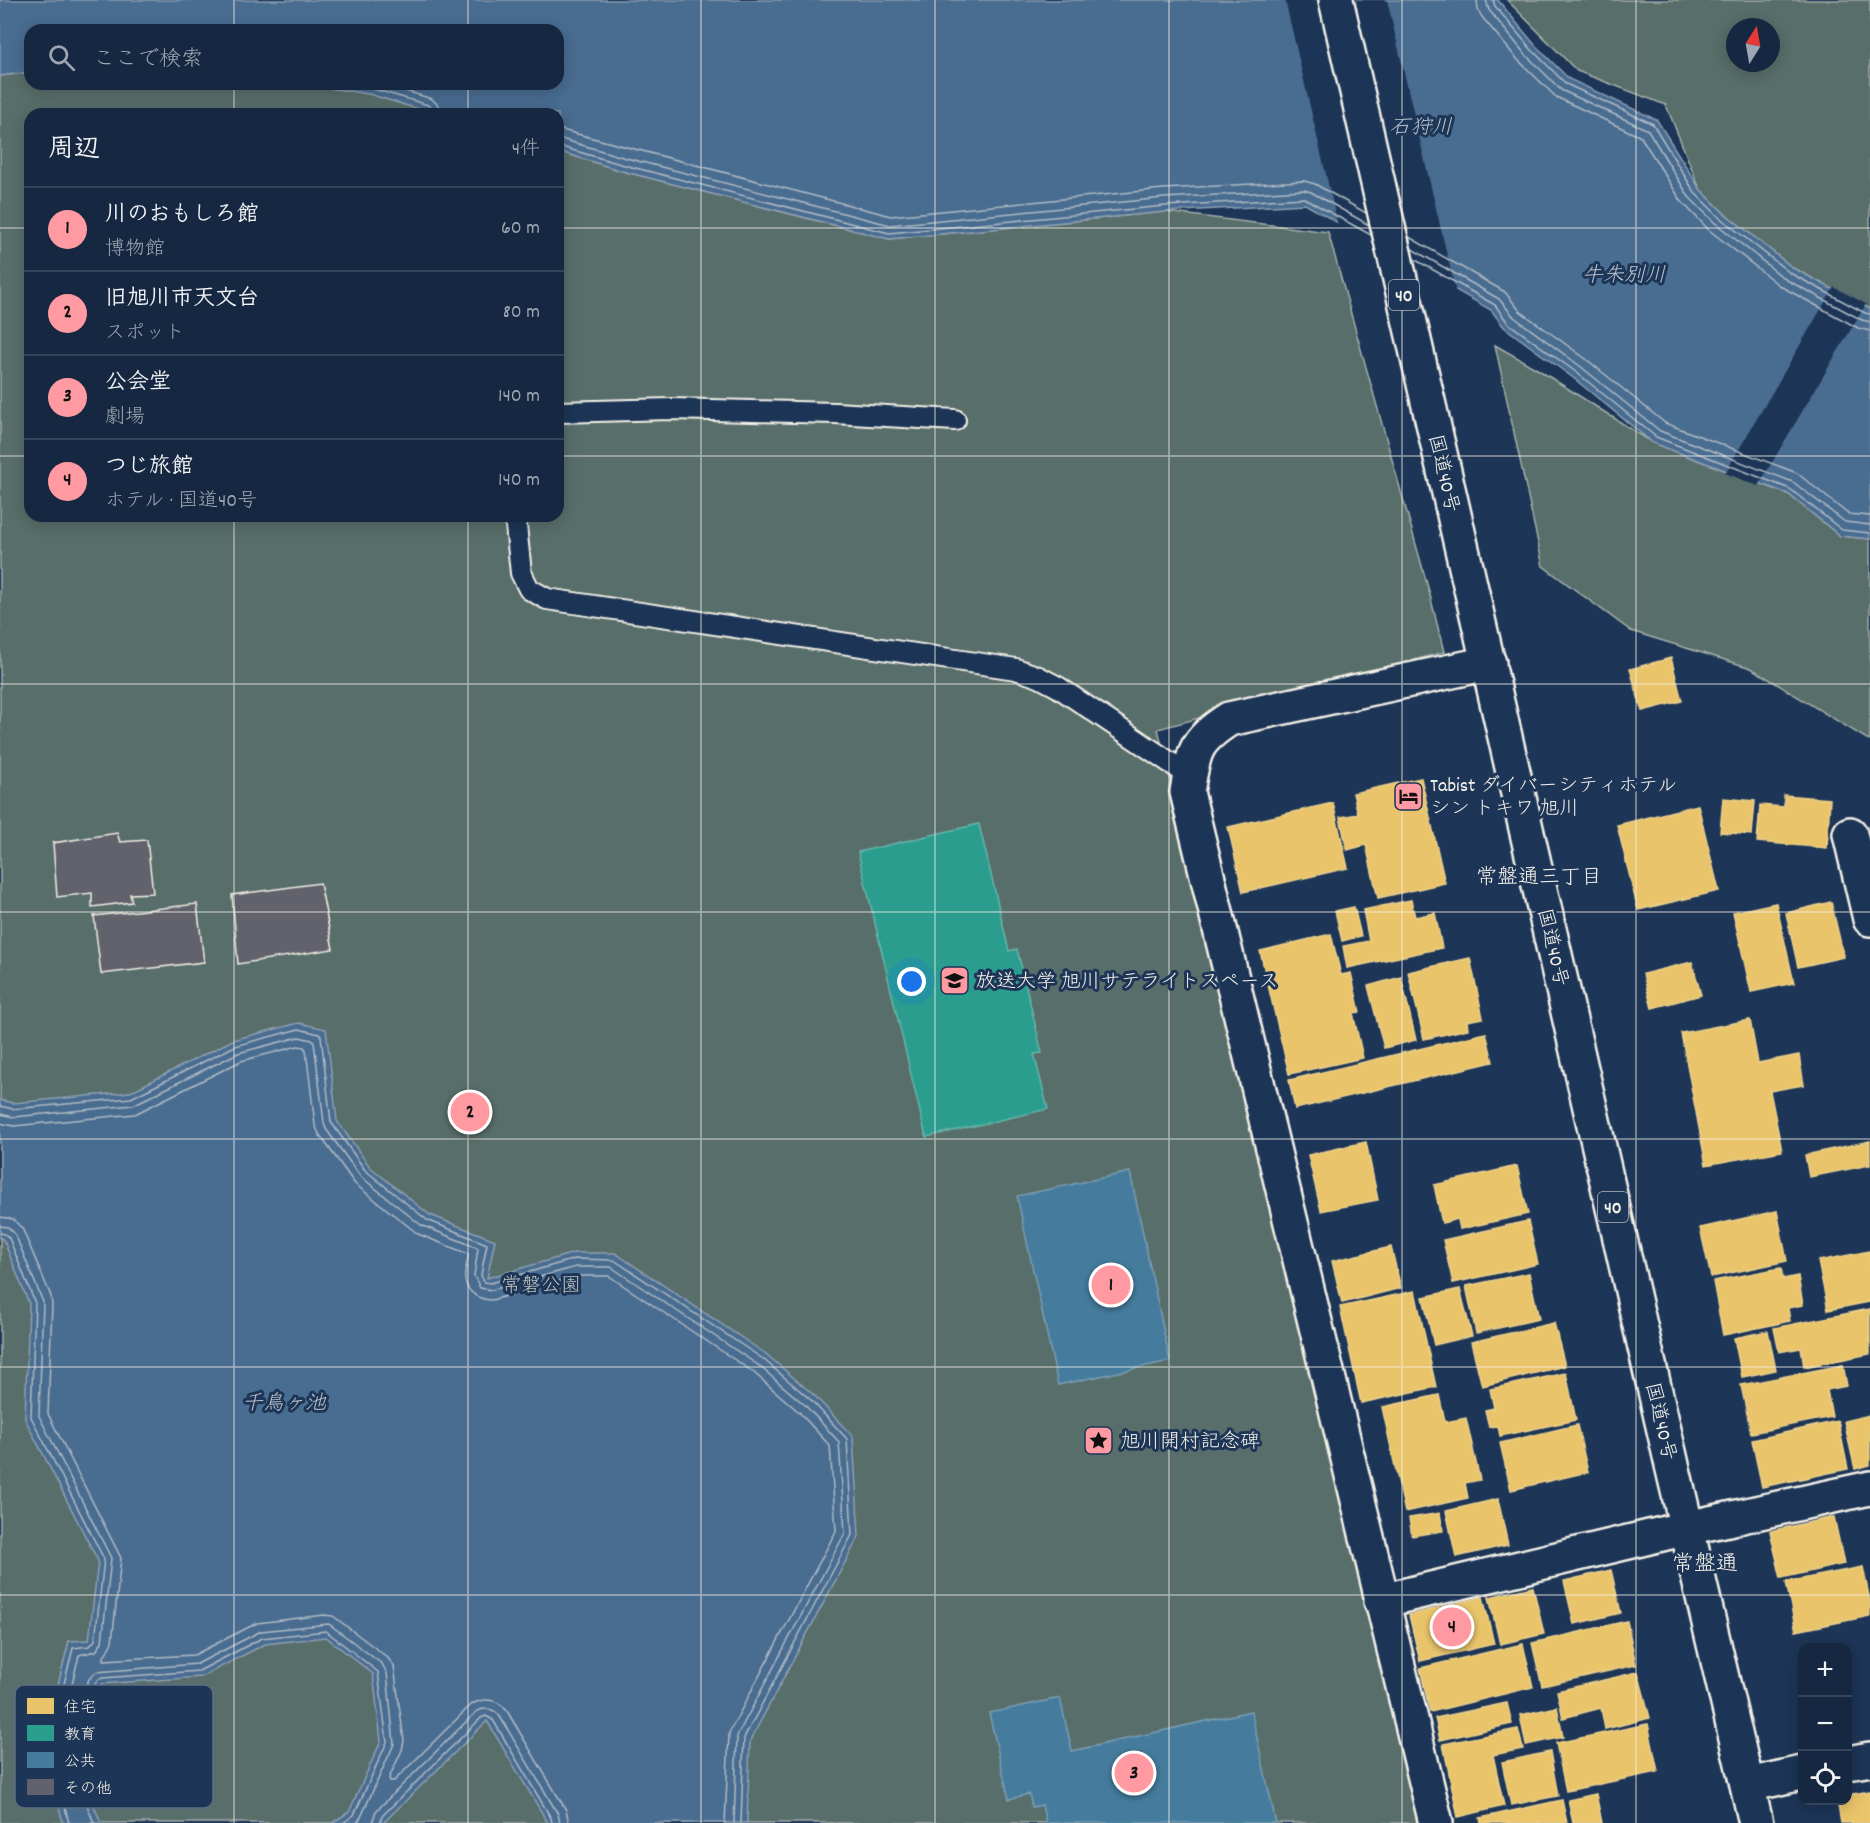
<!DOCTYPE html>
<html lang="ja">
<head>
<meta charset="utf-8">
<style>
	:root { --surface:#162841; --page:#23344c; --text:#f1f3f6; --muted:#9ea6b1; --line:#35445a; --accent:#ff9aa2 }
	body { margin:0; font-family:Dekko,"Klee One",sans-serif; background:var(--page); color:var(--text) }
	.controls { position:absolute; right:18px; bottom:18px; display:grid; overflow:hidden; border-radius:12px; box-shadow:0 3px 15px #0003 }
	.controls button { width:54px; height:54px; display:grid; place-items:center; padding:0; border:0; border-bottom:2px solid var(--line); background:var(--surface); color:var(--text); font:30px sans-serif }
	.compass { position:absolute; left:1726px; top:18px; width:54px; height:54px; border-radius:50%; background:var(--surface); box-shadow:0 3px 15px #0003; rotate:11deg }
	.you { position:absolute; left:912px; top:982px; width:21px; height:21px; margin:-15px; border:4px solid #fff; border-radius:50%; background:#1a73e8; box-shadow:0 0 0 9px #1a73e833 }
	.badge { display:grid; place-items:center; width:39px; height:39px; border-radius:50%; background:var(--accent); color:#111; font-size:20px; font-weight:700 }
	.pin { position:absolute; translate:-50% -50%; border:3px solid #fff; box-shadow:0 2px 6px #0006 }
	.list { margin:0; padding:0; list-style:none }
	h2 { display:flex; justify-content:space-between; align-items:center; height:78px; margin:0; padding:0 24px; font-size:26px }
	h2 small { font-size:20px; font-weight:400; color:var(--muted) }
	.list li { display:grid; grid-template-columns:39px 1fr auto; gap:18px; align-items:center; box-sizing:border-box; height:84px; padding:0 24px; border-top:2px solid var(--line) }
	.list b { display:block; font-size:22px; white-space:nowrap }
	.list p { margin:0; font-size:20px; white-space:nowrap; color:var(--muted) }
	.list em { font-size:20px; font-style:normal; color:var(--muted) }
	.icon { flex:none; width:33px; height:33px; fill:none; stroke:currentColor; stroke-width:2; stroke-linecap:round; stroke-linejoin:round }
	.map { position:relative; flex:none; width:1870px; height:1823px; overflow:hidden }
	.search { position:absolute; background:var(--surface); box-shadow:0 3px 15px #0003; left:24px; top:24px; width:540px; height:66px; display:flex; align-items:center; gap:15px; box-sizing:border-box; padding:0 21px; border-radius:18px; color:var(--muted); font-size:22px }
	.panel { position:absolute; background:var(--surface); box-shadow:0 3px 15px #0003; left:24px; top:108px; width:540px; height:414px; border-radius:18px }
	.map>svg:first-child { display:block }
</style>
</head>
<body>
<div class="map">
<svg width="1870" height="1823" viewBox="0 0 1870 1823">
	<rect width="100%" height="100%" fill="#1d3557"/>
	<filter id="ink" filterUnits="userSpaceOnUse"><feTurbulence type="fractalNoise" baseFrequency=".0167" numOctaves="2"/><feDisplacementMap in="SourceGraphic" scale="12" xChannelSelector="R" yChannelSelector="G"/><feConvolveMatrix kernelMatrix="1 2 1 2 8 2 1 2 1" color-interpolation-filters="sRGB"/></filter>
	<g filter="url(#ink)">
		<g fill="#586e6a" stroke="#a6b0a9" stroke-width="1.5" fill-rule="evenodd">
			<path d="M1507,0H1870V309L1793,268L1723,212L1700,189L1666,105L1577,71ZM1735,27H1771V63H1735Z"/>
			<polygon points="30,72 30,84 304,84 369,94 435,114 30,114 30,516 558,516 558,151 622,171 889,239 1165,212 1328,232 1429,591 1444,652 1158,729 1421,1823 0,1823 0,76"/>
			<polygon points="1495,345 1537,369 1653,443 1788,494 1840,536 1870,539 1870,741 1751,668 1631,631 1543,566"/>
		</g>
		<g fill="#4a6c91" stroke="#8ea1b4" stroke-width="1.5">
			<polygon points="0,0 1498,0 1535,45 1569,79 1657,120 1700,189 1723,212 1793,268 1870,309 1870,539 1840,536 1788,494 1653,443 1572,377 1504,327 1491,310 1305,204 1165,212 889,239 622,171 558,151 558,114 435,114 369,94 304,84 558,84 558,30 30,30 30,72 0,76"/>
			<polygon points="299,1023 326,1029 337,1121 370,1167 430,1215 495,1240 487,1278 574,1253 615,1253 766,1354 815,1396 853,1437 859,1536 750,1741 747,1823 548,1823 487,1721 383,1823 332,1823 349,1812 381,1741 373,1674 326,1637 265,1644 201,1677 101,1684 73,1755 101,1823 63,1823 43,1744 69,1641 89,1640 98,1561 25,1419 29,1304 4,1241 0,1237 0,1100 13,1103 130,1092 233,1040"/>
		</g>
		<g fill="#1d3557">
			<polygon points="1285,0 1387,0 1456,293 1338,226"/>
			<polygon points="1834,287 1866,304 1758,486 1725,473"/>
		</g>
		<g fill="#e9c46a" stroke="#ecd290" stroke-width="1.5">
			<polygon points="1671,658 1682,701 1642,711 1630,669"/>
			<polygon points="1421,778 1445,883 1378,898 1366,845 1347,850 1340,817 1358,814 1353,793"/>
			<polygon points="1784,795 1830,799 1827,848 1757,842 1760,805 1784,807"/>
			<polygon points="1723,798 1755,801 1752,835 1720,832"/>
			<polygon points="1333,803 1348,868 1243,892 1228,827"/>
			<polygon points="1698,805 1719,891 1638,910 1617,825"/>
			<polygon points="1411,900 1415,917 1435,913 1442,948 1347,968 1343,946 1369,941 1363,910"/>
			<polygon points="1831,902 1844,957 1798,967 1786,913"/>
			<polygon points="1776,903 1794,983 1751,992 1733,912"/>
			<polygon points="1354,907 1361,936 1342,941 1335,911"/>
			<polygon points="1331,934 1341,975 1351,973 1360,1012 1353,1013 1363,1058 1289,1074 1260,951"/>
			<polygon points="1470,958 1483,1018 1467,1021 1468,1029 1424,1039 1408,972"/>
			<polygon points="1692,962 1701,995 1652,1008 1643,974"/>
			<polygon points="1401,977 1416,1040 1384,1048 1368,986"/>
			<polygon points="1750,1020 1758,1063 1799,1055 1804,1085 1770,1091 1782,1151 1706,1165 1681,1033"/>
			<polygon points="1486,1033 1493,1062 1295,1109 1289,1080"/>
			<polygon points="1870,1141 1870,1165 1809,1177 1805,1155"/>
			<polygon points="1366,1142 1378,1200 1321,1211 1308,1155"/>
			<polygon points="1517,1166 1528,1214 1460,1229 1458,1219 1442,1223 1434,1185"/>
			<polygon points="1777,1211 1787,1261 1711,1277 1700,1228"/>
			<polygon points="1528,1221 1538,1264 1453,1283 1443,1240"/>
			<polygon points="1391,1247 1401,1288 1342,1303 1332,1261"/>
			<polygon points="1870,1251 1870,1302 1828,1310 1818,1261"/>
			<polygon points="1781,1268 1783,1279 1798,1276 1803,1305 1788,1308 1790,1321 1723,1335 1713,1281"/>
			<polygon points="1529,1273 1539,1319 1476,1333 1466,1286"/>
			<polygon points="1460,1289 1472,1336 1434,1345 1423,1297"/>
			<polygon points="1415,1291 1436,1387 1361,1403 1340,1307"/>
			<polygon points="1870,1309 1870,1354 1804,1367 1801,1348 1779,1352 1774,1328"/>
			<polygon points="1554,1323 1565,1366 1482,1386 1471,1342"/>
			<polygon points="1768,1331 1776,1370 1742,1377 1734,1338"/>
			<polygon points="1843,1365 1847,1386 1827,1390 1832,1417 1751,1433 1741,1385"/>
			<polygon points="1566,1373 1576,1420 1500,1436 1498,1426 1489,1427 1485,1410 1494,1408 1490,1389"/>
			<polygon points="1439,1395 1445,1422 1466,1418 1480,1480 1465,1483 1468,1498 1405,1512 1382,1407"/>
			<polygon points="1870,1415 1870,1465 1855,1469 1844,1421"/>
			<polygon points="1838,1421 1848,1469 1762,1487 1752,1440"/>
			<polygon points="1577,1425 1588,1472 1511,1490 1500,1443"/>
			<polygon points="1498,1499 1508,1545 1456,1557 1446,1511"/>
			<polygon points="1440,1513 1443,1531 1412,1536 1409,1518"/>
			<polygon points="1834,1517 1844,1564 1781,1578 1770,1531"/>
			<polygon points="1863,1567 1870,1601 1870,1616 1796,1631 1786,1582"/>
			<polygon points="1611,1570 1621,1613 1574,1624 1564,1581"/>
			<polygon points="1533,1587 1544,1634 1500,1644 1489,1597"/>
			<polygon points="1483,1597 1494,1644 1420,1661 1409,1615"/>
			<polygon points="1627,1621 1636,1665 1542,1686 1532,1643"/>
			<polygon points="1523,1644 1533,1687 1430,1712 1420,1668"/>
			<polygon points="1638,1672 1650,1718 1605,1729 1601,1708 1563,1718 1557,1691"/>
			<polygon points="1507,1703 1512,1724 1440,1740 1435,1718"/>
			<polygon points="1557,1707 1563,1737 1526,1745 1520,1715"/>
			<polygon points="1648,1724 1658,1772 1566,1791 1556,1743"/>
			<polygon points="1518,1729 1523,1749 1493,1755 1504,1806 1458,1817 1443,1744"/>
			<polygon points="1550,1752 1558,1796 1511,1805 1502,1762"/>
			<polygon points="1870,1791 1870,1823 1841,1823 1837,1800 1848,1800 1848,1795"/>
			<polygon points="1596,1794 1602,1823 1573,1823 1568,1800"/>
			<polygon points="1562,1800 1567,1823 1481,1823 1480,1818"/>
		</g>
		<polygon fill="#2a9d8f" stroke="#67b6aa" stroke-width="1.5" points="979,824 1009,951 1017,949 1042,1053 1034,1054 1048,1109 926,1137 858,852"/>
		<g fill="#457b9d" stroke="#7a9eb4" stroke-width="1.5">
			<polygon points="1130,1172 1170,1361 1058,1385 1017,1196"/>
			<polygon points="1060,1698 1072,1751 1251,1711 1276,1823 1046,1823 1042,1805 1032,1807 1029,1794 1009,1799 989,1713"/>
		</g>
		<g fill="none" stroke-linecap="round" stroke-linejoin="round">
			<g stroke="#b0bcc5" stroke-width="1.5">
				<polyline points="1477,0 1478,10 1482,17 1518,60 1556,97 1641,137 1682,202 1709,230 1780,286 1858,328 1870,331"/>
				<polyline points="1486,0 1489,10 1525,54 1561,90 1648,130 1689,197 1714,222 1785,279 1862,320 1870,322"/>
				<polyline points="1493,0 1495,6 1531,49 1566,84 1653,124 1695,193 1719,217 1790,273 1865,313 1870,314"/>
				<polyline points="345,84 370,88 428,105 432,109 433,114"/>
				<polyline points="383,84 432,99 438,105 440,114"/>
				<polyline points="558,129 891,216 1163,189 1304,181 1315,184 1366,213"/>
				<polyline points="558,138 626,158 890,225 1164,198 1304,190 1311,192 1369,225"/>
				<polyline points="558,146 624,165 889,233 1165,206 1304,198 1371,235"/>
				<polyline points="1409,237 1505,292 1520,311 1586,359 1665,423 1797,473 1848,514 1870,516"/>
				<polyline points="1412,249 1499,299 1514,317 1580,366 1660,431 1793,482 1845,522 1870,525"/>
				<polyline points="1414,259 1495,305 1508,323 1576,372 1656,437 1790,489 1842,530 1870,533"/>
				<polyline points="0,1106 13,1109 131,1098 235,1046 299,1029 319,1034 321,1036 331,1122 365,1170 427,1220 487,1244 481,1275 484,1282 491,1283 575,1259 614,1260 763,1359 811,1400 847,1439 852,1535 744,1738 741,1823"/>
				<polyline points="0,1114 14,1117 133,1105 238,1053 299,1037 312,1040 314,1042 324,1123 326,1129 360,1176 421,1225 478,1248 474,1276 480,1288 492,1290 576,1267 611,1267 758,1365 805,1405 839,1442 845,1533 737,1736 734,1823"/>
				<path d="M0,1123L14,1126L135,1114L241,1061L298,1046L304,1047L306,1050L315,1125L319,1134L355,1184L418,1234L468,1254C468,1260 466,1266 465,1273C463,1289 476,1300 492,1300L577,1276H609L753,1372L799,1412L830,1446L836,1531L729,1733L725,1823"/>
				<path d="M0,1217L13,1219L22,1228L51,1296L52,1305L48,1414L121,1558L112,1642L104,1657V1660L194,1655L257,1623L324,1615L333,1616L387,1657L394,1666L404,1741L402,1750L389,1778L390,1781H394L472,1704C486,1697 498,1699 507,1711L566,1810L569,1823"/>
				<polyline points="0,1226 8,1227 15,1234 43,1302 39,1416 111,1558 102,1642 96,1651 79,1655 58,1742 61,1743 63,1741 89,1679 96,1672 197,1664 261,1631 329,1624 382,1664 387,1673 394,1744 361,1817 357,1823"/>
				<polyline points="0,1233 5,1234 9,1238 35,1303 31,1417 104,1559 95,1640 90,1646 73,1648 49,1744 69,1823"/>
				<polyline points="94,1823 67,1754 97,1680 102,1678 199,1671 262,1638 326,1631 378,1672 387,1742 354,1815 343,1823"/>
				<path d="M372,1823L376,1811L476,1712C484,1707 492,1708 499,1715L558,1814L560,1823"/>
				<polyline points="380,1823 382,1816 481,1718 486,1716 493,1720 551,1818 552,1823"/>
			</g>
		</g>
		<g fill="#62626c" stroke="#f4f1e8" stroke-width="1.5">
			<polygon points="117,833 120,842 147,840 153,893 130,894 132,902 92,907 92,893 57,897 53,843"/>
			<polygon points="320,883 333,949 238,964 232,895"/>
			<polygon points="197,904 204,962 101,974 94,916"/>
		</g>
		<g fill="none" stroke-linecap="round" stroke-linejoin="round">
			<defs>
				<g id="service">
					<polyline points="558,412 671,409 835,413 955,420"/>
					<polyline points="515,516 521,573 529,589 547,599 1016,669 1039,677 1058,687 1190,776"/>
				</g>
				<g id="minor">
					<polyline points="1850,834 1870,919"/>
					<polyline points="1381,1601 1687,1528 1870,1488"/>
					<polyline points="1848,1763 1870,1759"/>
					<polyline points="1748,1785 1802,1773"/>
					<path d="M1436,1823L1187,792C1194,752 1193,742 1229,719L1489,663"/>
				</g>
				<polyline id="trunk" points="1336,0 1672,1465 1756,1823"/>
			</defs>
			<use href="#service" stroke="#f4f1e8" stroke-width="24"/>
			<use href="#minor" stroke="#f4f1e8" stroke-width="38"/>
			<use href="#trunk" stroke="#f4f1e8" stroke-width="38"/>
			<use href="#service" stroke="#1d3557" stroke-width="20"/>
			<use href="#minor" stroke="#1d3557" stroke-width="33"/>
			<use href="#trunk" stroke="#1d3557" stroke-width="33"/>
		</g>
	</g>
	<path fill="none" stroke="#f4f1e8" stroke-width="1.5" stroke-opacity="0.55" d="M234,0V30M468,0V30M701,0V1823M935,0V1823M1169,0V1823M1402,0V1823M1636,0V1823M234,84V114M468,84V114M0,228H30M558,228H1870M0,456H30M558,456H1870M234,516V1823M468,516V1823M0,684H1870M0,912H1870M0,1139H1870M0,1367H1870M0,1595H1870"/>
	<defs>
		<symbol id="hotel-square" viewBox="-11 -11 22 22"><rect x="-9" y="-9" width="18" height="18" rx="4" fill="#ff9aa2" stroke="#1d3557"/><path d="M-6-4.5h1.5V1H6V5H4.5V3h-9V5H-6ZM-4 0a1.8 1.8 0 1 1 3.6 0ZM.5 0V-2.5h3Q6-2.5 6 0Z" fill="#111"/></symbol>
		<symbol id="university-square" viewBox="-11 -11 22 22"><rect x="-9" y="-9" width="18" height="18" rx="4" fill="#ff9aa2" stroke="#1d3557"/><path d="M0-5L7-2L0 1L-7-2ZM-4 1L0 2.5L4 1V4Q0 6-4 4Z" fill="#111"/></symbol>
		<symbol id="sight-square" viewBox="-11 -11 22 22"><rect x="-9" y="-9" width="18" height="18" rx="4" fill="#ff9aa2" stroke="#1d3557"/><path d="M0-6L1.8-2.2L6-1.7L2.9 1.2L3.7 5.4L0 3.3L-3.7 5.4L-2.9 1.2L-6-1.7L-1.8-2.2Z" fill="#111"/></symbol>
	</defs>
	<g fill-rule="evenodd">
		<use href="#hotel-square" x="1392" y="780" width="33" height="33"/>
		<use href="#university-square" x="938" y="964" width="33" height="33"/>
		<use href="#sight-square" x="1082" y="1424" width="33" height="33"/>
	</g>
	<g text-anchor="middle" stroke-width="6" stroke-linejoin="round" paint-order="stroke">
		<g fill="#1d3557" stroke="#b4b9bc" stroke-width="1.5">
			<rect x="1389" y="280" width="30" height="30" rx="4.5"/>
			<rect x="1598" y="1192" width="30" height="30" rx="4.5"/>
		</g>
		<g font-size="18" font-weight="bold" fill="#f4f1e8">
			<text x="1404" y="301">40</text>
			<text x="1613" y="1213">40</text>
		</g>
		<g font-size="20" fill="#f4f1e8" stroke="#1d3557">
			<text transform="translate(1445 473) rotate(77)" y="7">国道40号</text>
			<text transform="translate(1554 947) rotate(77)" y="7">国道40号</text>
			<text transform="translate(1662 1421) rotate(77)" y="7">国道40号</text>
		</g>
		<g font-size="20" fill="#f4f1e8" stroke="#1d3557" text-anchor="start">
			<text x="1430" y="791">Tabist ダイバーシティホテル<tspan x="1430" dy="23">シン トキワ 旭川</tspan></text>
			<text x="976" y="987">放送大学 旭川サテライトスペース</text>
			<text x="1120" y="1447">旭川開村記念碑</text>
		</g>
		<g font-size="20" fill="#bdc3bc" stroke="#1d3557">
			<text x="541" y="1291">常磐公園</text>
		</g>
		<g font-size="21" font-style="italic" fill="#b8c2ca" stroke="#1d3557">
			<text x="1421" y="133">石狩川</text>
			<text x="1624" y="281">牛朱別川</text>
			<text x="284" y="1409">千鳥ヶ池</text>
		</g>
		<g font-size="21" fill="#f4f1e8" stroke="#1d3557">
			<text x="1539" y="883">常盤通三丁目</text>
		</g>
		<g font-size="22" fill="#f4f1e8" stroke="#1d3557">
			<text x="1705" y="1570">常盤通</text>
		</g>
	</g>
	<rect x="15" y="1685" width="198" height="123" rx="9" fill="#1d3557" stroke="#5e6d82" stroke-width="1.5"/>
	<rect x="27" y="1698" width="27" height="16" fill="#e9c46a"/>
	<rect x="27" y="1725" width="27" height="16" fill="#2a9d8f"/>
	<rect x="27" y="1752" width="27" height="16" fill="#457b9d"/>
	<rect x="27" y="1779" width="27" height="16" fill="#62626c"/>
	<g font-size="16" fill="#f4f1e8">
		<text x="64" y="1712">住宅</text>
		<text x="64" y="1739">教育</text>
		<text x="64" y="1766">公共</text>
		<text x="64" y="1793">その他</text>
	</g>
</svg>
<div class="controls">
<button>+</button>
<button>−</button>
<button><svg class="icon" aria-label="locate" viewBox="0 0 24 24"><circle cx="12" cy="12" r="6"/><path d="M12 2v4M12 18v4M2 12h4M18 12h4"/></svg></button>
</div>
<svg class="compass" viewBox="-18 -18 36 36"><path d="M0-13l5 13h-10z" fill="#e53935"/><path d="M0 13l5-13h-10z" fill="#9ea6b1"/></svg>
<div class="you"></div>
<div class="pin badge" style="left:1111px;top:1285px">1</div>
<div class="pin badge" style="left:470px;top:1112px">2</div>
<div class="pin badge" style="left:1134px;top:1773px">3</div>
<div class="pin badge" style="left:1452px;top:1627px">4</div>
<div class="search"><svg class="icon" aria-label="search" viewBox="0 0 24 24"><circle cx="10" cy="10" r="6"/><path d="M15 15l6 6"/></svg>ここで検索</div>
<section class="panel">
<h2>周辺<small>4件</small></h2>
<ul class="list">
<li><span class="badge">1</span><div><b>川のおもしろ館</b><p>博物館</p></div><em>60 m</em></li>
<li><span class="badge">2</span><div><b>旧旭川市天文台</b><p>スポット</p></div><em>80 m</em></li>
<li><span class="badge">3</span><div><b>公会堂</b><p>劇場</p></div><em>140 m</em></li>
<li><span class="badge">4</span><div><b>つじ旅館</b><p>ホテル · 国道40号</p></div><em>140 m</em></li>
</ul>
</section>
</div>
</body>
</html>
